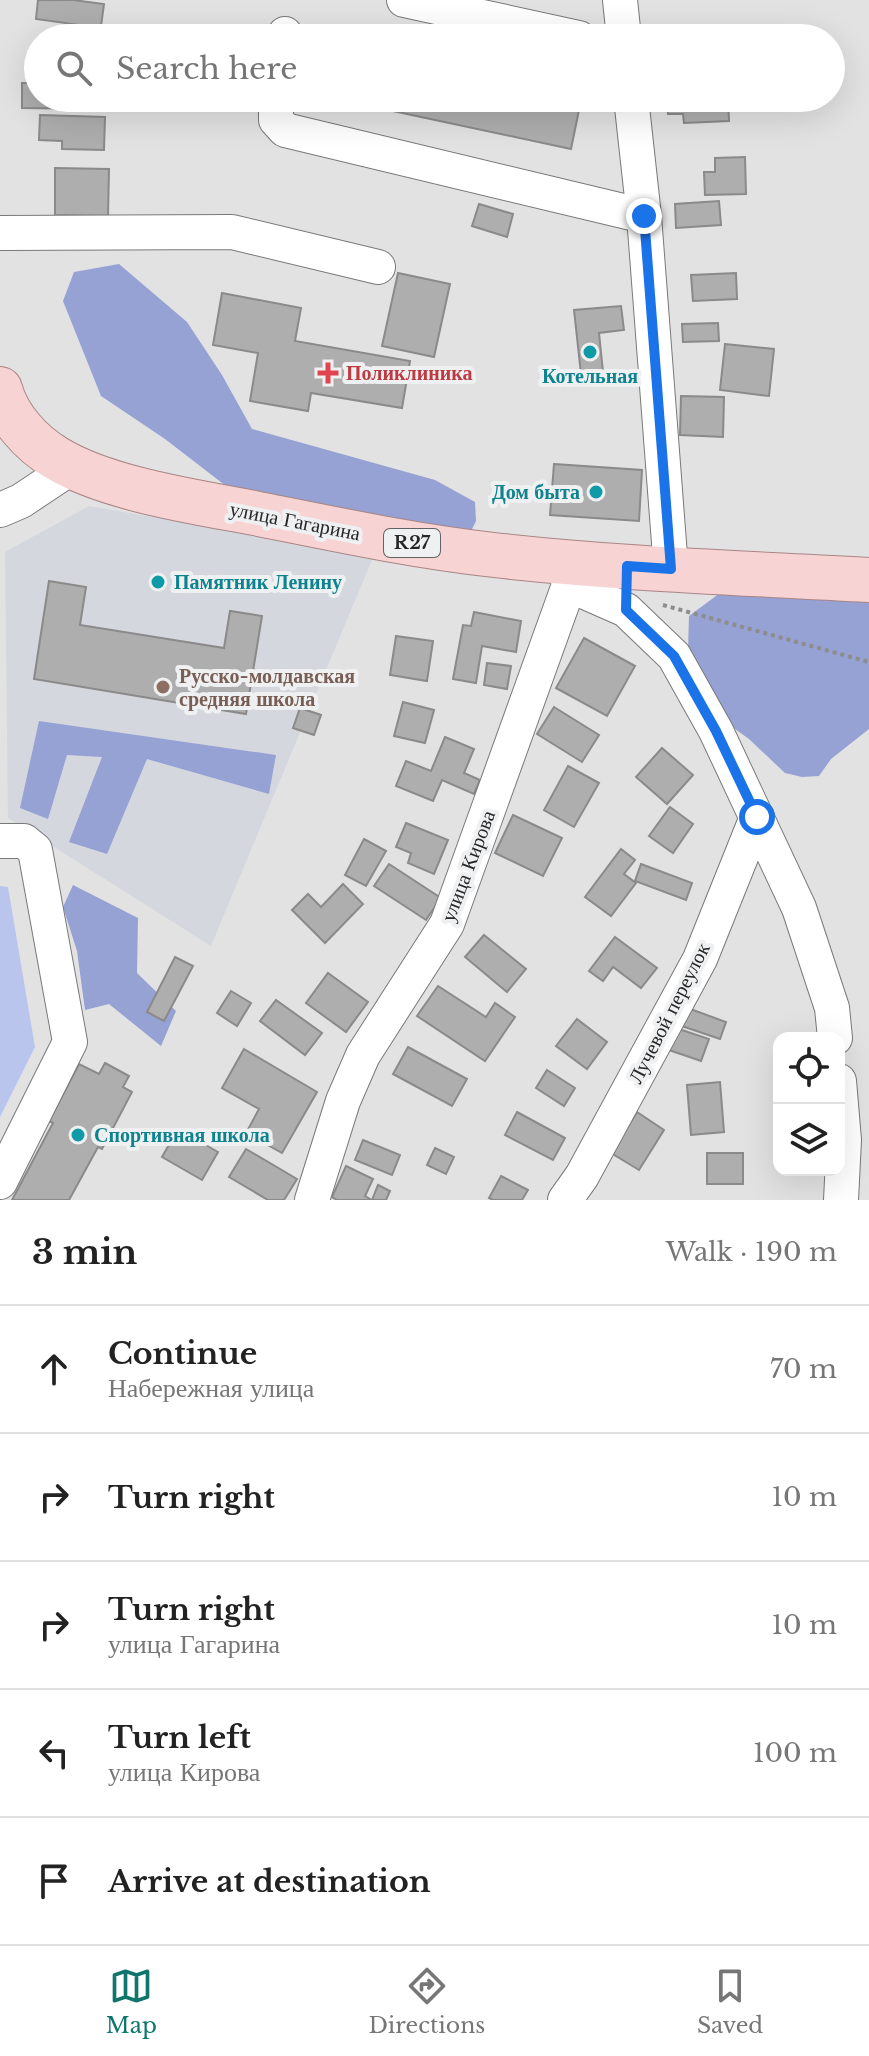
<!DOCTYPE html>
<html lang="en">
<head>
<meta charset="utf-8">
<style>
	:root { --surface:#fff; --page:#f6f6f6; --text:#222; --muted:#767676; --line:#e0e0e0; --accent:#0f766e }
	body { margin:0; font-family:"Libre Baskerville",serif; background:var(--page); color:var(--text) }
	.controls { position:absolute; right:24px; bottom:24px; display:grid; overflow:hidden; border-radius:16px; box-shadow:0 8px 32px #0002 }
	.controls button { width:72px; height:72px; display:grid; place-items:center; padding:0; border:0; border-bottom:2px solid var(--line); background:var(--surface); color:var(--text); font:40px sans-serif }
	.stop { position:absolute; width:24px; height:24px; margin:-18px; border:6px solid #1a73e8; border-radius:50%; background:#fff }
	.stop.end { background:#1a73e8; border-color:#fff; box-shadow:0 2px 8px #0008 }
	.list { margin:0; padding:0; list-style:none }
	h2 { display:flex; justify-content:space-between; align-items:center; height:104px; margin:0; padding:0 32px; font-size:34px }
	h2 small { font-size:26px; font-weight:400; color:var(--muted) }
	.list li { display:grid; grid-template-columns:52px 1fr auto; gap:24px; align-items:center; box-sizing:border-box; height:128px; padding:0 32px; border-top:2px solid var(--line) }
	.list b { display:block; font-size:30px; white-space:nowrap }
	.list p { margin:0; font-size:26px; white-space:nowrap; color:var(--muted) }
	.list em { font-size:26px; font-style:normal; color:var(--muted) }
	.icon { flex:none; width:44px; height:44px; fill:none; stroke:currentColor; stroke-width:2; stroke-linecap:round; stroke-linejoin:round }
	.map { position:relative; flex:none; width:869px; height:1200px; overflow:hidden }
	.search { position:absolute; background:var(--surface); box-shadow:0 8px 32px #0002; left:24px; right:24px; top:24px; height:88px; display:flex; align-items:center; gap:20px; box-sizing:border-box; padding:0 28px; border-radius:44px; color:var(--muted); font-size:30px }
	.sheet { height:744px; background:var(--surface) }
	nav { display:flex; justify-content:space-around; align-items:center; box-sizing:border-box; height:112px; border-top:2px solid var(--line); background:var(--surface); font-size:22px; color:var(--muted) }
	nav a { display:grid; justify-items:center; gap:4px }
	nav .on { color:var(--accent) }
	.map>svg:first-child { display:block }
</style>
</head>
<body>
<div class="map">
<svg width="869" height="1200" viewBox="0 0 869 1200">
	<rect width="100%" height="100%" fill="#e2e2e3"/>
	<polygon fill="#d5d7df" points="89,506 374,555 211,946 8,818 5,552"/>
	<polygon fill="#bac5ee" points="0,886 8,887 35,1047 0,1117"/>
	<g fill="#95a2d3">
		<polygon points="119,264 187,322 222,375 252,429 435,480 475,502 476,521 468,537 226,486 165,439 101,396 63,301 74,272"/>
		<polygon points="720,593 869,593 869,729 831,759 819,776 802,777 785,773 749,739 717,716 688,650 689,616"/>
		<polygon points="39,721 276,755 269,794 147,759 107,854 69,842 102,757 67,755 48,819 20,808"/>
		<polygon points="73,885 138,918 137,973 176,1011 161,1046 109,1004 85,1010 77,951 63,907"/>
	</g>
	<g fill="#afaeae" stroke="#8b8989" stroke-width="2">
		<polygon points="38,0 73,0 104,4 101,26 116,28 114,38 85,38 87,26 36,19"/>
		<polygon points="716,32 716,38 670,38 670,34"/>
		<polygon points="22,83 38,83 38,98 99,98 98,109 22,108"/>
		<polygon points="332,98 545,98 580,105 571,149"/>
		<polygon points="667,98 728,98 729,121 684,123 683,114 668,114"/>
		<polygon points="40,115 105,117 104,150 62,149 62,141 39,140"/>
		<polygon points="745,157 746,194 705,195 704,172 715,172 715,158"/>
		<polygon points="55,168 109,169 108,216 55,215"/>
		<polygon points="719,201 721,225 676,228 675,204"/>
		<polygon points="479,204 513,214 507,237 472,226"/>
		<polygon points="398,273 450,284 434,357 382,346"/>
		<polygon points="736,273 737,299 693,301 691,275"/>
		<polygon points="222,293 301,308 295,341 410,361 402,408 311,393 308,411 250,401 258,353 213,345"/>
		<polygon points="621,306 624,330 599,333 603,372 581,374 574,310"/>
		<polygon points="718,323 719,341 683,342 682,324"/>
		<polygon points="725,344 774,349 769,396 720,390"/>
		<polygon points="681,396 724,397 723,437 680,435"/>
		<polygon points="554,464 642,470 639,521 550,515"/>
		<polygon points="49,581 86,587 80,625 224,648 230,611 262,616 246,714 34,679"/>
		<polygon points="474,612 521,621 516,652 482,646 476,683 453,679 463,625 471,626"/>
		<polygon points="396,636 433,641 427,681 390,675"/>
		<polygon points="584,638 635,666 607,716 556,688"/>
		<polygon points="487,663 511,666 507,689 484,685"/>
		<polygon points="403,702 434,710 425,743 394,736"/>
		<polygon points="554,707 599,735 582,762 537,734"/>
		<polygon points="300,708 321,715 314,735 293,728"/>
		<polygon points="445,737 474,749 464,773 480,780 474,794 442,780 433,801 396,786 406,761 431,771"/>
		<polygon points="662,748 693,775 667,804 636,777"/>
		<polygon points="568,766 599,783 574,827 544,810"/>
		<polygon points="670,807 693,824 673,853 649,836"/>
		<polygon points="513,815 562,838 543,876 495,853"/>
		<polygon points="406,823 448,840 434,874 408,863 411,853 396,847"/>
		<polygon points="364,839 386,851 366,886 345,875"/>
		<polygon points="621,849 635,860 624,874 636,883 611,916 585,897"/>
		<polygon points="389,864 441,898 426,920 374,886"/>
		<polygon points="641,864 692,883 686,900 635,881"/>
		<polygon points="343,884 363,904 325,943 292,910 308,894 321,907"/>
		<polygon points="484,935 526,969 507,992 465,957"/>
		<polygon points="615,937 657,968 641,988 613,967 603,981 589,971"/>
		<polygon points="175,957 193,966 164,1021 147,1012"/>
		<polygon points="328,973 368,1002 346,1032 306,1003"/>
		<polygon points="438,986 486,1017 495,1003 515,1017 485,1061 417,1016"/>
		<polygon points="231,991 251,1003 237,1026 217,1013"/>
		<polygon points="276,1000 322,1033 305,1055 260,1021"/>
		<polygon points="682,1006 726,1022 720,1039 676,1024"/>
		<polygon points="577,1019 607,1042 587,1069 556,1046"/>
		<polygon points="676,1028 709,1039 701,1061 669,1050"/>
		<polygon points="408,1047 467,1079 452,1106 393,1074"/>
		<polygon points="244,1049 317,1092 282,1153 246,1133 259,1109 222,1088"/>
		<polygon points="105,1063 129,1076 123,1087 132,1092 102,1149 98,1147 69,1200 12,1200 53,1123 49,1121 79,1064 99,1074"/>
		<polygon points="547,1070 575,1088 564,1106 536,1088"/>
		<polygon points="720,1082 724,1132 691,1135 687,1085"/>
		<polygon points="517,1112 565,1138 553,1160 505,1135"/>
		<polygon points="637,1112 664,1130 639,1170 611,1153"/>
		<polygon points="178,1129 218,1152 202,1180 162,1157"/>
		<polygon points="363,1140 400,1155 392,1175 355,1160"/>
		<polygon points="435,1148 454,1157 446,1174 427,1165"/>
		<polygon points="246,1149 297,1179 284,1200 268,1200 229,1177"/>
		<rect x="707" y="1153" width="36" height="31"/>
		<polygon points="346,1166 373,1179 365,1196 372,1200 378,1185 390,1191 386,1200 337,1200 332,1197"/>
		<polygon points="501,1176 528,1190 522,1200 493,1200 489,1198"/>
	</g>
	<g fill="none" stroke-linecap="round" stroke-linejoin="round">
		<defs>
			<g id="minor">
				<polyline points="404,0 579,38"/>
				<polyline points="620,0 624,38"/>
				<polyline points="285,38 285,34"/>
				<polyline points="276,98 276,120 285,130 644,216"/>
				<polyline points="631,98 644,216 671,569"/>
				<polyline points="0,233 232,232 378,267"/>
				<polyline points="0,510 21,501 72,467"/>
				<polyline points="569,585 626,610 674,656 716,731 799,908 832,1008 835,1038"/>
				<polyline points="0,841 24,841 35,850 70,1042 0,1182"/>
				<polyline points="839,1081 844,1140 841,1200"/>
				<polyline points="312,1200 343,1101 363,1055 447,924 569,585 564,561"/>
				<polyline points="565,1200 582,1176 700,959 757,817"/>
			</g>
			<path id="major" d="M0,389C8,418 31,443 56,458C107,489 196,502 254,513C334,529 413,546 494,555C618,569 744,573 869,580"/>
		</defs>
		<use href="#minor" stroke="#79797a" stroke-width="36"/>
		<use href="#major" stroke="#aa8584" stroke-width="46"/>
		<polyline stroke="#8d8d8d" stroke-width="4" stroke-dasharray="4 4" stroke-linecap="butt" points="663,605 869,662"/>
		<use href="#minor" stroke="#fff" stroke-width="34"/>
		<use href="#major" stroke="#f7d4d3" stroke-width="44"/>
	</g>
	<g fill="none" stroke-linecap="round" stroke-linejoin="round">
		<polyline stroke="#1a73e8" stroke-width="10" points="644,216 671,569 627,566 626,610 674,656 716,731 757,817"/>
	</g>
	<g fill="#0f9aa8" stroke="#eff0f1" stroke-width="3">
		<circle cx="590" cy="352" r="8"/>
		<circle cx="596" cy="492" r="8"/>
		<circle cx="158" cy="582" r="8"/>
		<circle cx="78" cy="1135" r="8"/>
	</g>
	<path fill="#e0444e" stroke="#eff0f1" stroke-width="3" d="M324 361h8v8h8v8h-8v8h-8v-8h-8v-8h8z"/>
	<circle fill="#8d6e63" stroke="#eff0f1" stroke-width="3" cx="163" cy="687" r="8"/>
	<g text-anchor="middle" stroke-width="8" stroke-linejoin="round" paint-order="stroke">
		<rect fill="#eff0f1" stroke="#626363" stroke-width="2" x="384" y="529" width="56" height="28" rx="6"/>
		<g font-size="18" font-weight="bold" fill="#262626">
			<text x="412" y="549">R27</text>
		</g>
		<g font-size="20" font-weight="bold" fill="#be3a42" stroke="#eff0f1" text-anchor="start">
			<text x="346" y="380">Поликлиника</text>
		</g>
		<g font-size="20" font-weight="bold" fill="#0d838f" stroke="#eff0f1" text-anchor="start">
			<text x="590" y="383" text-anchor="middle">Котельная</text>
			<text x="580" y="499" text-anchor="end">Дом быта</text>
			<text x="174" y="589">Памятник Ленину</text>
			<text x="94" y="1142">Спортивная школа</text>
		</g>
		<g font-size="20" fill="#262626" stroke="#eff0f1">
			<text transform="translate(295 521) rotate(11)" y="7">улица Гагарина</text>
			<text transform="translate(468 866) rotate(-69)" y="7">улица Кирова</text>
			<text transform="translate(669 1013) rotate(-63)" y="7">Лучевой переулок</text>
		</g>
		<g font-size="20" font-weight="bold" fill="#785e54" stroke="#eff0f1" text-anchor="start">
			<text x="179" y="683">Русско-молдавская<tspan x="179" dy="23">средняя школа</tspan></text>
		</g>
	</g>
</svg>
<div class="controls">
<button><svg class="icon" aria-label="locate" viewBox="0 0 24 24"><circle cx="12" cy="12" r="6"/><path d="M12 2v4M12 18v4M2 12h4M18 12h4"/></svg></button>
<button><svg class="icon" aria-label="layers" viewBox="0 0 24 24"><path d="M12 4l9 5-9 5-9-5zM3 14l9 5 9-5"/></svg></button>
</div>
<div class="stop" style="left:757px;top:817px"></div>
<div class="stop end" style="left:644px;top:216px"></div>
<div class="search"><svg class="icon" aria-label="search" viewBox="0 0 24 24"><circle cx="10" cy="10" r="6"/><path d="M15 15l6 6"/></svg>Search here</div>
</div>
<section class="sheet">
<h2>3 min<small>Walk · 190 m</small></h2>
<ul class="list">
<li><svg class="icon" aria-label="ahead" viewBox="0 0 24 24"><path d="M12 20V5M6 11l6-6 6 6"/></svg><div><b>Continue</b><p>Набережная улица</p></div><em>70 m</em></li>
<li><svg class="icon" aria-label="right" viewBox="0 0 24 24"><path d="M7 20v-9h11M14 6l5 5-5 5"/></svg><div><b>Turn right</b></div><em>10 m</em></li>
<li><svg class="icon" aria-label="right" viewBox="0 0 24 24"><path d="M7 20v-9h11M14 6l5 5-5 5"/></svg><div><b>Turn right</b><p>улица Гагарина</p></div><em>10 m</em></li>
<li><svg class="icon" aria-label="left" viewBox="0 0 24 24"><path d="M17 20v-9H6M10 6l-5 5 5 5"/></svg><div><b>Turn left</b><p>улица Кирова</p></div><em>100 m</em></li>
<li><svg class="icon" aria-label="arrive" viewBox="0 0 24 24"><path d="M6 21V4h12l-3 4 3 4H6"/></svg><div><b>Arrive at destination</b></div></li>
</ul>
</section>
<nav>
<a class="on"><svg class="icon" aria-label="map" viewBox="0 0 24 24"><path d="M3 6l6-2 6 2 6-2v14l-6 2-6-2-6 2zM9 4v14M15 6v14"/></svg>Map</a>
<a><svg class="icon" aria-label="directions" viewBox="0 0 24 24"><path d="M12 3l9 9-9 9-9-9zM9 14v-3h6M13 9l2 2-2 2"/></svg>Directions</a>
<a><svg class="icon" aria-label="saved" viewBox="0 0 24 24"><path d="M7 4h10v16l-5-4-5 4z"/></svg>Saved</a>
</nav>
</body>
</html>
